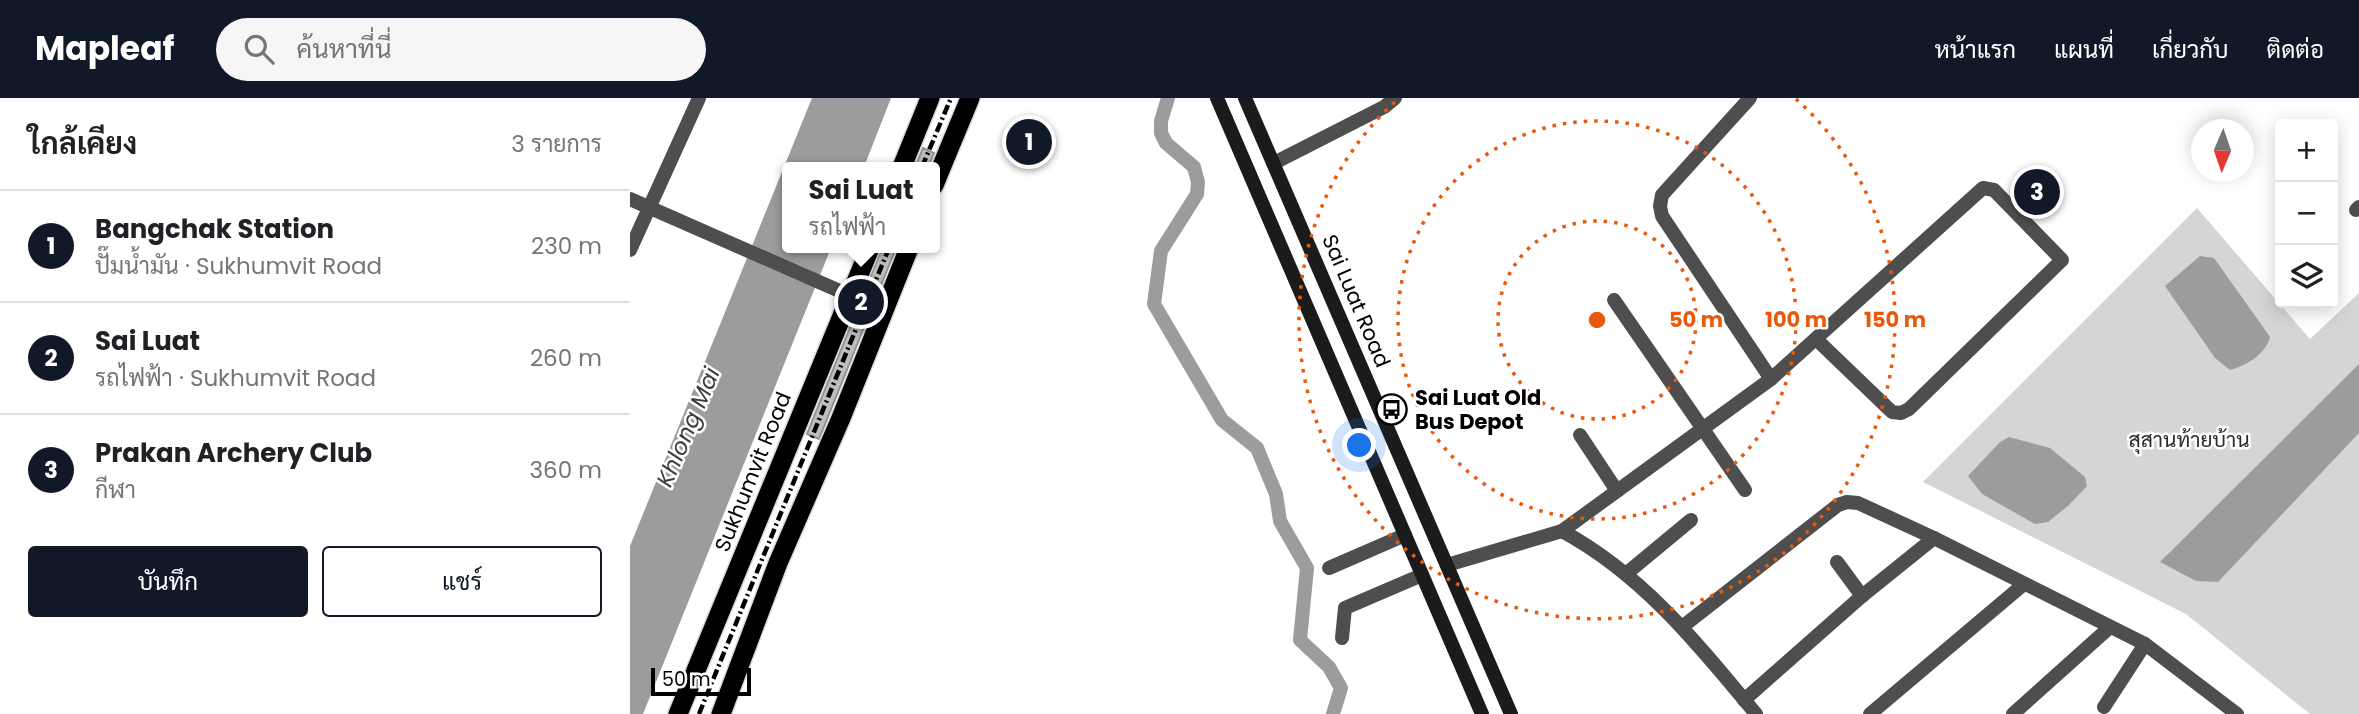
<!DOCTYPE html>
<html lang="th">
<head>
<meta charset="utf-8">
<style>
	:root { --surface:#fff; --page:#f6f6f6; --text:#202124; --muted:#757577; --line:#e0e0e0; --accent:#111827 }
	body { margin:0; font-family:Poppins,Sarabun,sans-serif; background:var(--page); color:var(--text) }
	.controls { position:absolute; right:21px; top:21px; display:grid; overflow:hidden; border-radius:7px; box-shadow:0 4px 18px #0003 }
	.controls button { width:63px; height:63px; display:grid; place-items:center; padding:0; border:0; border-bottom:2px solid var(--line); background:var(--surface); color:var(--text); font:35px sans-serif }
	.compass { position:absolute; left:1561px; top:21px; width:63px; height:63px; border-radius:50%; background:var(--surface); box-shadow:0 4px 18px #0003; rotate:182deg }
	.scale { position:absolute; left:21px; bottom:18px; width:100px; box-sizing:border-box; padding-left:7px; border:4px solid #000; border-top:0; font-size:19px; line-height:24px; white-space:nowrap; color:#000; -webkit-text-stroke:5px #fff; paint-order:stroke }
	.you { position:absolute; left:730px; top:348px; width:24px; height:24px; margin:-18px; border:5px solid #fff; border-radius:50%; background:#1a73e8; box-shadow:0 0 0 10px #1a73e833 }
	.badge { display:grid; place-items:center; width:46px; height:46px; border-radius:50%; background:var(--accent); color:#fff; font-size:23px; font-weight:700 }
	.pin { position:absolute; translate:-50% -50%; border:4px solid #fff; box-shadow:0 2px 7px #0006 }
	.popup { position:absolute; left:152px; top:64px; width:158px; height:91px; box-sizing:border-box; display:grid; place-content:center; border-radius:7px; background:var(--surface); filter:drop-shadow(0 2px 5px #0005); font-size:23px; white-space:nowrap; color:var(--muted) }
	.popup b { font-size:26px; color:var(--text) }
	.popup::after { content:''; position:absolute; left:50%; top:100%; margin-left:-14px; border:14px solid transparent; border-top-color:var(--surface) }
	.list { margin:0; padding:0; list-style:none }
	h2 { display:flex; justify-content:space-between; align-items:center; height:91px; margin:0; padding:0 28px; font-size:30px }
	h2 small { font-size:23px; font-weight:400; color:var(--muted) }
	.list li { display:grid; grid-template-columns:46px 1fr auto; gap:21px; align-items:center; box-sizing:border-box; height:112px; padding:0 28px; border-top:2px solid var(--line) }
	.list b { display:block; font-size:26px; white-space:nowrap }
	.list p { margin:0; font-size:23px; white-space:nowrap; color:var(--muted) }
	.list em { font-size:23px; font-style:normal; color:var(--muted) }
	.actions { display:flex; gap:14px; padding:21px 28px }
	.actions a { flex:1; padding:16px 0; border:2px solid var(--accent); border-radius:7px; text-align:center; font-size:24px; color:var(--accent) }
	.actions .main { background:var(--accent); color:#fff }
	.icon { flex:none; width:38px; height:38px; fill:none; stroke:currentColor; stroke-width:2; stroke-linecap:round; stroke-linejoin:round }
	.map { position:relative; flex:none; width:1729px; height:616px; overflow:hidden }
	header { display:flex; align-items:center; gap:42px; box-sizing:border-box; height:98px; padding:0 35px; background:var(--accent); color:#fff }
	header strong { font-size:33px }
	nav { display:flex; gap:38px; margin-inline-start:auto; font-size:24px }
	.search { width:490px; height:63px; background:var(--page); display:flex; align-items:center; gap:18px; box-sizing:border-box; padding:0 24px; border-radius:38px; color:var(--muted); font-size:26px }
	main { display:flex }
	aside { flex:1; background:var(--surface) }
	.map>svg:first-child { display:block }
</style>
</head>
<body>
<header>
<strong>Mapleaf</strong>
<div class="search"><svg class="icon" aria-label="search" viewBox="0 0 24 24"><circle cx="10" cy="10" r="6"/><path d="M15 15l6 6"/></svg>ค้นหาที่นี่</div>
<nav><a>หน้าแรก</a><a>แผนที่</a><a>เกี่ยวกับ</a><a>ติดต่อ</a></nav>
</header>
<main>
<aside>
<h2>ใกล้เคียง<small>3 รายการ</small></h2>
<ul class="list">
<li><span class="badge">1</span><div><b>Bangchak Station</b><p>ปั๊มน้ำมัน · Sukhumvit Road</p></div><em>230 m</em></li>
<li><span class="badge">2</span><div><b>Sai Luat</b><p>รถไฟฟ้า · Sukhumvit Road</p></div><em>260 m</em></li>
<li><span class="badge">3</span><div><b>Prakan Archery Club</b><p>กีฬา</p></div><em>360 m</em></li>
</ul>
<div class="actions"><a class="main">บันทึก</a><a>แชร์</a></div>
</aside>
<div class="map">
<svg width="1729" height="616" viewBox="0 0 1729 616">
	<rect width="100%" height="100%" fill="#fff"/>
	<polygon fill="#d5d5d5" points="1567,110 1680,241 1729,195 1729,616 1680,616 1556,516 1293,384"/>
	<g fill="#9c9c9c">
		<polygon points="182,0 261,0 234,69 158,69 158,150 201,150 13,616 0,616 0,448"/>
		<path d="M1570,158L1584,160L1640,239C1635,257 1617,267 1600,272L1585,260L1535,188Z"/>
		<polygon points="1729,266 1729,335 1588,484 1566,483 1530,464"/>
		<polygon points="1379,339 1420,350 1455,379 1457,388 1439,407 1418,424 1405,426 1352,396 1338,378 1370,344"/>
	</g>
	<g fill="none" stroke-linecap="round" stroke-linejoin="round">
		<polyline stroke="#9c9c9c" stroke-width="14" points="538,0 531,23 531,35 536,45 564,69 568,84 567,96 531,153 524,206 592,322 627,350 646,396 650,423 677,470 670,542 699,569 711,590 703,616"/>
	</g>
	<g fill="#bebebe" stroke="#929292" stroke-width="2">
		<polygon points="293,50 304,55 298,69 285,69"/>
		<polygon points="252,150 266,150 189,341 177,336"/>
	</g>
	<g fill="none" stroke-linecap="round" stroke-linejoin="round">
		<defs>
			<g id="trunk">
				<polyline points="272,69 300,0"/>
				<polyline points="304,87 340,0"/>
				<polyline points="48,616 240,150"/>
				<polyline points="91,616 148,465 211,320 279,150"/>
			</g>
		</defs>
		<use href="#trunk" stroke="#dbdbdb" stroke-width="22"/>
		<g stroke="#4e4e4e" stroke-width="14">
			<polyline points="1120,0 1032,97 1030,108 1032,118 1141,281"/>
			<polyline points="644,65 754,9 765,0"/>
			<polyline points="0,101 221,198"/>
			<polyline points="1726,112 1729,109"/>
			<polyline points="0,152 69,0"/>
			<polyline points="984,202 1115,392"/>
			<polyline points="950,337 987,393"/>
			<path d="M932,433C1012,476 1069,547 1126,616"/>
			<polyline points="1207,464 1232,498"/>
			<polyline points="817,467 932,433 1141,281 1353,90 1364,92 1432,162 1279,311 1271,315 1262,314 1186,241"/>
			<polyline points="699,470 775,437"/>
			<polyline points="997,475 1061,422"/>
			<polyline points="1052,529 1208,407 1217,404 1228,405 1304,440 1515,546 1607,616"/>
			<polyline points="712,540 715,510 792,477"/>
			<polyline points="1114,602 1232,498 1304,440"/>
			<polyline points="1474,609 1515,546"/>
			<polyline points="1240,616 1394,486"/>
			<polyline points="1383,616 1480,529"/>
		</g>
		<g stroke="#1b1b1b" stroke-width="14">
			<polyline points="587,0 852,616"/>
			<polyline points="615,0 881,616"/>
		</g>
		<use href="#trunk" stroke="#000" stroke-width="19"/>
		<g stroke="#000" stroke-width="4.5" stroke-dasharray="10 3.5 2 3.5" stroke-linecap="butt">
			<polyline points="292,69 321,0"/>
			<polyline points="69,616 259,150"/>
		</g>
	</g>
	<g fill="none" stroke="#e8590c" stroke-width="3.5" stroke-dasharray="3.5 7">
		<circle cx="967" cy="222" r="99"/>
		<circle cx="967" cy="222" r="199"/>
		<path d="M1166 1A298 298 0 1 1 768 1"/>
	</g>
	<defs>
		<symbol id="bus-ring" viewBox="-11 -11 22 22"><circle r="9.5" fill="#fff" stroke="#000" stroke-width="1.5"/><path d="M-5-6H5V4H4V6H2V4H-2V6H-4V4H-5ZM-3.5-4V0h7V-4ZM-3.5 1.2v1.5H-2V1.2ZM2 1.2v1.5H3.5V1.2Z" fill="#000"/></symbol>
	</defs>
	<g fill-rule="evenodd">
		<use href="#bus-ring" x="744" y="294" width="35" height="35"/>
	</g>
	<g text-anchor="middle" stroke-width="5" stroke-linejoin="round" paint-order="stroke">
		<g font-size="21" fill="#000" stroke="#fff">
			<text transform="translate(726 203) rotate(67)" y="7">Sai Luat Road</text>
			<text transform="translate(123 374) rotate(-68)" y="7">Sukhumvit Road</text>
		</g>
		<g font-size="21" font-weight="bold" fill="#000" stroke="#fff" text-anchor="start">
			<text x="785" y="307">Sai Luat Old<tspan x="785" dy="24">Bus Depot</tspan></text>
		</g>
		<g font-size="21" fill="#2c2c2c" stroke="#fff">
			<text x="1559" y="349">สุสานท้ายบ้าน</text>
		</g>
		<g font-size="23" font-style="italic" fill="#3d3d3d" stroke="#fff">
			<text transform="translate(58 329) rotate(-67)" y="8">Khlong Mai</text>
		</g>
	</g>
	<circle cx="967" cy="222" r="10" fill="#e8590c" stroke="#fff" stroke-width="3.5"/>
	<g font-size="21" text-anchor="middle" font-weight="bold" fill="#e8590c" stroke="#fff" stroke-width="5" stroke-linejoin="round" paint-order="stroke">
		<text x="1066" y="229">50 m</text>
		<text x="1166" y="229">100 m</text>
		<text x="1265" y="229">150 m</text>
	</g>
</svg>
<div class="controls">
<button>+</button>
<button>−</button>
<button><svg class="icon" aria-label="layers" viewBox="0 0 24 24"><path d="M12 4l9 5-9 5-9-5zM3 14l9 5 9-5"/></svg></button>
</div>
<svg class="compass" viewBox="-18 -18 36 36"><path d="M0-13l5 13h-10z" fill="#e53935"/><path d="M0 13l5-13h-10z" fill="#757577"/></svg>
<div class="scale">50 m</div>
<div class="you"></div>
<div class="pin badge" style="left:399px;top:44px">1</div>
<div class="pin badge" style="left:231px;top:204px">2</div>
<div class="popup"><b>Sai Luat</b>รถไฟฟ้า</div>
<div class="pin badge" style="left:1407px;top:94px">3</div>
</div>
</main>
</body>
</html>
